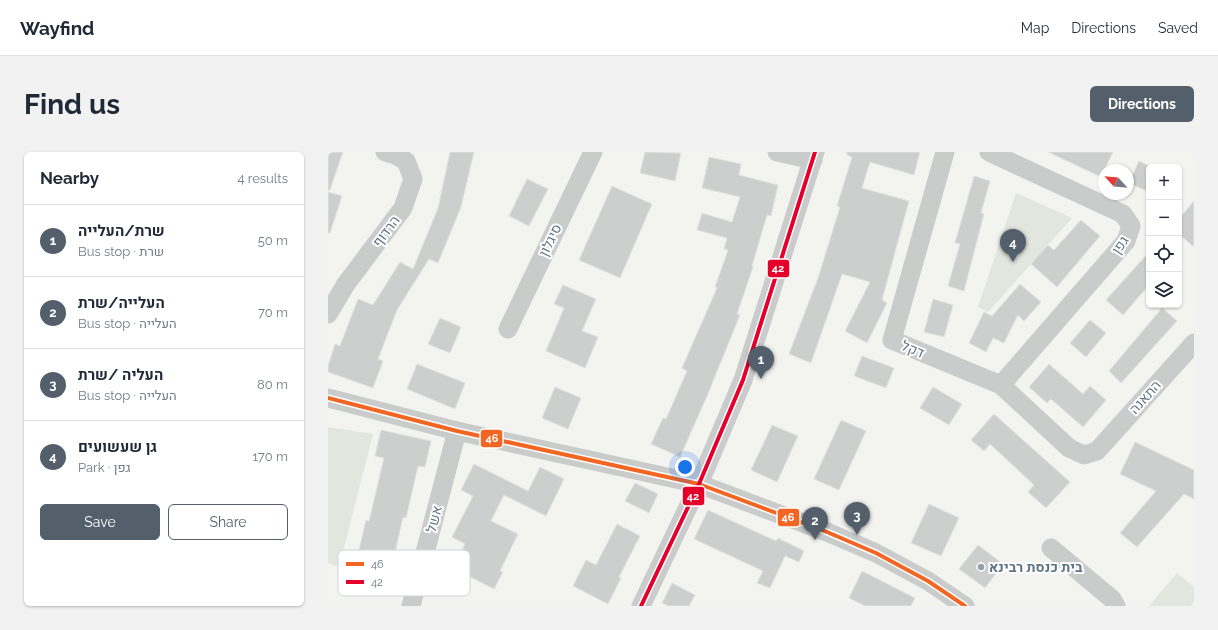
<!DOCTYPE html>
<html lang="en">
<head>
<meta charset="utf-8">
<style>
	:root { --surface:#fff; --page:#f2f2f3; --text:#1f2937; --muted:#747a83; --line:#e0e1e3; --accent:#535f6a }
	body { margin:0; font-family:Raleway,Heebo,sans-serif; background:var(--page); color:var(--text) }
	.controls { position:absolute; right:12px; top:12px; display:grid; overflow:hidden; border-radius:6px; box-shadow:0 1px 3px #0004 }
	.controls button { width:36px; height:36px; display:grid; place-items:center; padding:0; border:0; border-bottom:1px solid var(--line); background:var(--surface); color:var(--text); font:20px sans-serif }
	.compass { position:absolute; left:770px; top:12px; width:36px; height:36px; border-radius:50%; background:var(--surface); box-shadow:0 1px 3px #0004; rotate:296deg }
	.you { position:absolute; left:357px; top:315px; width:14px; height:14px; margin:-10px; border:3px solid #fff; border-radius:50%; background:#1a73e8; box-shadow:0 0 0 6px #1a73e833 }
	.badge { display:grid; place-items:center; width:26px; height:26px; border-radius:50%; background:var(--accent); color:#fff; font-size:13px; font-weight:700 }
	.pin { position:absolute; translate:-50% -33px; filter:drop-shadow(0 1px 2px #0008) }
	.pin::after { content:''; position:absolute; top:21px; width:14px; height:12px; background:inherit; clip-path:polygon(0 0,100% 0,50% 100%) }
	.list { margin:0; padding:0; list-style:none }
	h2 { display:flex; justify-content:space-between; align-items:center; height:52px; margin:0; padding:0 16px; font-size:17px }
	h2 small { font-size:13px; font-weight:400; color:var(--muted) }
	.list li { display:grid; grid-template-columns:26px 1fr auto; gap:12px; align-items:center; box-sizing:border-box; height:72px; padding:0 16px; border-top:1px solid var(--line) }
	.list b { display:block; font-size:15px; white-space:nowrap }
	.list p { margin:0; font-size:13px; white-space:nowrap; color:var(--muted) }
	.list em { font-size:13px; font-style:normal; color:var(--muted) }
	.actions { display:flex; gap:8px; padding:12px 16px }
	.actions a { flex:1; padding:9px 0; border:1px solid var(--accent); border-radius:6px; text-align:center; font-size:14px; color:var(--accent) }
	.actions .main { background:var(--accent); color:#fff }
	.icon { flex:none; width:22px; height:22px; fill:none; stroke:currentColor; stroke-width:2; stroke-linecap:round; stroke-linejoin:round }
	.map { position:relative; flex:none; width:866px; height:454px; overflow:hidden; border-radius:6px }
	header { display:flex; align-items:center; gap:24px; box-sizing:border-box; height:56px; padding:0 20px; background:var(--surface); border-bottom:1px solid var(--line) }
	header strong { font-size:19px }
	nav { display:flex; gap:22px; margin-inline-start:auto; font-size:14px }
	.intro { display:flex; align-items:center; justify-content:space-between; box-sizing:border-box; height:96px; padding:0 24px }
	h1 { margin:0; font-size:28px }
	.button { padding:10px 18px; border-radius:6px; background:var(--accent); color:#fff; font-size:14px; font-weight:700 }
	main { display:flex; gap:24px; padding:0 24px }
	aside { flex:1; background:var(--surface); border-radius:6px; box-shadow:0 1px 3px #0004 }
	.map>svg:first-child { display:block }
</style>
</head>
<body>
<header>
<strong>Wayfind</strong>
<nav><a>Map</a><a>Directions</a><a>Saved</a></nav>
</header>
<div class="intro"><h1>Find us</h1><a class="button">Directions</a></div>
<main>
<aside>
<h2>Nearby<small>4 results</small></h2>
<ul class="list">
<li><span class="badge">1</span><div><b>שרת/העלייה</b><p>Bus stop · שרת</p></div><em>50 m</em></li>
<li><span class="badge">2</span><div><b>העלייה/שרת</b><p>Bus stop · העלייה</p></div><em>70 m</em></li>
<li><span class="badge">3</span><div><b>העליה /שרת</b><p>Bus stop · העלייה</p></div><em>80 m</em></li>
<li><span class="badge">4</span><div><b>גן שעשועים</b><p>Park · גפן</p></div><em>170 m</em></li>
</ul>
<div class="actions"><a class="main">Save</a><a>Share</a></div>
</aside>
<div class="map">
<svg width="866" height="454" viewBox="0 0 866 454">
	<rect width="100%" height="100%" fill="#f3f3f0"/>
	<g fill="#e2e6de">
		<polygon points="688,41 744,66 660,160 650,155"/>
		<polygon points="0,275 45,282 11,415 0,411"/>
		<polygon points="849,421 866,435 866,454 821,454"/>
	</g>
	<g fill="#cdcfce" stroke="#e2e2e0">
		<polygon points="0,0 15,0 2,38 0,38"/>
		<polygon points="122,0 146,0 133,55 110,111 101,107 69,158 50,207 55,209 45,236 0,220 0,214 7,192 12,194 30,147 45,153 72,110 85,117 110,56"/>
		<polygon points="317,0 353,1 347,29 312,21"/>
		<polygon points="519,0 592,0 586,23 542,10 534,36 581,49 554,148 559,151 539,191 517,179 542,130 514,122 483,211 461,202 490,126 512,55 509,54 524,5 519,3"/>
		<polygon points="720,0 785,0 773,25"/>
		<polygon points="381,5 413,12 411,23 450,33 443,64 439,63 424,114 425,115 409,162 412,163 379,244 352,305 323,292 335,266 338,267 359,219 354,216 389,136 387,135 400,98 396,97 399,86 369,78 374,61 404,70 412,45 374,36"/>
		<polygon points="811,9 821,14 821,40 801,31"/>
		<polygon points="646,24 662,29 653,61 656,62 636,139 620,134 632,92 627,91"/>
		<polygon points="199,27 220,37 201,74 181,64"/>
		<polygon points="284,34 324,52 292,126 251,108"/>
		<polygon points="0,40 14,44 2,81 0,81"/>
		<polygon points="866,49 866,95 851,82 851,67"/>
		<polygon points="753,68 772,84 729,135 703,112 720,93 726,98"/>
		<polygon points="821,100 821,133 795,163 778,148"/>
		<polygon points="692,132 713,150 696,169 690,163 676,191 665,186 658,200 641,191 656,160 664,164"/>
		<polygon points="235,133 268,147 254,179 270,185 257,216 218,199 236,156 226,152"/>
		<polygon points="605,147 625,153 616,185 596,180"/>
		<polygon points="834,156 849,169 793,231 781,219"/>
		<polygon points="112,166 133,175 122,201 100,192"/>
		<polygon points="762,168 778,181 758,205 742,191"/>
		<polygon points="534,204 566,216 558,236 526,224"/>
		<polygon points="89,212 137,231 127,257 79,237"/>
		<polygon points="721,212 755,242 762,234 778,248 755,275 723,247 719,251 701,235"/>
		<polygon points="227,235 253,246 240,277 214,266"/>
		<polygon points="605,235 634,252 621,273 592,256"/>
		<polygon points="666,262 742,330 718,356 700,340 706,333 662,292 656,299 643,288"/>
		<polygon points="513,268 538,279 511,338 486,327"/>
		<polygon points="444,273 470,284 449,330 423,318"/>
		<polygon points="53,278 103,289 97,315 90,314 78,366 75,365 64,414 29,406 38,368 41,369 56,306 47,304"/>
		<polygon points="807,290 866,318 866,347 856,342 809,395 792,381 828,339 792,322"/>
		<polygon points="146,312 200,339 212,315 236,327 218,364 176,343 163,369 190,382 172,419 175,420 166,437 125,416 137,392 124,385 145,344 133,338"/>
		<polygon points="307,331 330,342 321,361 297,349"/>
		<polygon points="601,352 631,366 613,404 583,391"/>
		<polygon points="380,358 448,389 450,386 476,399 471,410 457,404 442,436 429,431 435,419 366,387"/>
		<polygon points="289,372 312,384 291,425 293,426 280,452 245,434 258,408 268,413"/>
		<polygon points="650,393 675,412 657,436 631,417"/>
		<polygon points="534,419 587,446 583,454 537,454 521,446"/>
		<polygon points="344,431 367,443 361,454 341,454 334,451"/>
	</g>
	<g fill="none" stroke-linecap="round" stroke-linejoin="round">
		<g stroke="#cacbcb" stroke-width="19">
			<polyline points="449,0 485,8"/>
			<polyline points="617,0 564,188 673,233 741,296 756,303 769,299 866,191"/>
			<polyline points="661,0 795,62 803,74 798,89 673,233"/>
			<polyline points="0,162 18,132 75,56 85,27 78,9 67,3 57,0"/>
			<polyline points="180,177 265,0"/>
			<polyline points="0,246 129,279 371,332 499,380 548,401 600,429 637,454"/>
			<polyline points="723,396 784,447 788,454"/>
			<polyline points="83,454 129,279"/>
			<polyline points="313,454 371,332 415,228 487,0"/>
		</g>
		<defs>
			<polyline id="bus-1" points="0,246 129,279 371,332 499,380 548,401 600,429 637,454"/>
			<polyline id="bus-2" points="313,454 371,332 415,228 487,0"/>
		</defs>
		<use href="#bus-1" stroke="#fff" stroke-width="7"/>
		<use href="#bus-2" stroke="#fff" stroke-width="7"/>
		<use href="#bus-1" stroke="#f26522" stroke-width="4"/>
		<use href="#bus-2" stroke="#e4002b" stroke-width="4"/>
	</g>
	<circle fill="#93a1a9" stroke="#fff" stroke-width="1.5" cx="653" cy="415" r="4"/>
	<g text-anchor="middle" stroke-width="4" stroke-linejoin="round" paint-order="stroke">
		<g font-size="14" fill="#607583" stroke="#fff">
			<text transform="translate(58 79) rotate(-53)" y="5">הרדוף</text>
			<text transform="translate(222 88) rotate(-64)" y="5">סיגלון</text>
			<text transform="translate(792 93) rotate(-56)" y="5">גפן</text>
			<text transform="translate(585 197) rotate(23)" y="5">דקל</text>
			<text transform="translate(817 245) rotate(-48)" y="5">התאנה</text>
			<text transform="translate(106 367) rotate(-75)" y="5">אשל</text>
		</g>
		<g font-size="14" font-weight="bold" fill="#607583" stroke="#fff" text-anchor="start">
			<text x="661" y="420">בית כנסת רבינא</text>
		</g>
	</g>
	<rect x="10" y="398" width="132" height="46" rx="6" fill="#fff" stroke="#cfd6da" stroke-width="1"/>
	<rect x="18" y="410" width="18" height="4" fill="#f26522"/>
	<rect x="18" y="428" width="18" height="4" fill="#e4002b"/>
	<g font-size="11" fill="#607583">
		<text x="43" y="416">46</text>
		<text x="43" y="434">42</text>
	</g>
	<g stroke="#fff" stroke-width="1.5">
		<rect x="439" y="107" width="23" height="19" rx="4" fill="#e4002b"/>
		<rect x="152" y="277" width="23" height="19" rx="4" fill="#f26522"/>
		<rect x="354" y="334" width="23" height="20" rx="4" fill="#e4002b"/>
		<rect x="449" y="356" width="23" height="19" rx="4" fill="#f26522"/>
	</g>
	<g font-size="11" text-anchor="middle" font-weight="bold" fill="#fff">
		<text x="450" y="120">42</text>
		<text x="164" y="290">46</text>
		<text x="365" y="348">42</text>
		<text x="460" y="369">46</text>
	</g>
</svg>
<div class="controls">
<button>+</button>
<button>−</button>
<button><svg class="icon" aria-label="locate" viewBox="0 0 24 24"><circle cx="12" cy="12" r="6"/><path d="M12 2v4M12 18v4M2 12h4M18 12h4"/></svg></button>
<button><svg class="icon" aria-label="layers" viewBox="0 0 24 24"><path d="M12 4l9 5-9 5-9-5zM3 14l9 5 9-5"/></svg></button>
</div>
<svg class="compass" viewBox="-18 -18 36 36"><path d="M0-13l5 13h-10z" fill="#e53935"/><path d="M0 13l5-13h-10z" fill="#747a83"/></svg>
<div class="you"></div>
<div class="pin badge" style="left:433px;top:227px">1</div>
<div class="pin badge" style="left:487px;top:388px">2</div>
<div class="pin badge" style="left:529px;top:383px">3</div>
<div class="pin badge" style="left:685px;top:110px">4</div>
</div>
</main>
</body>
</html>
